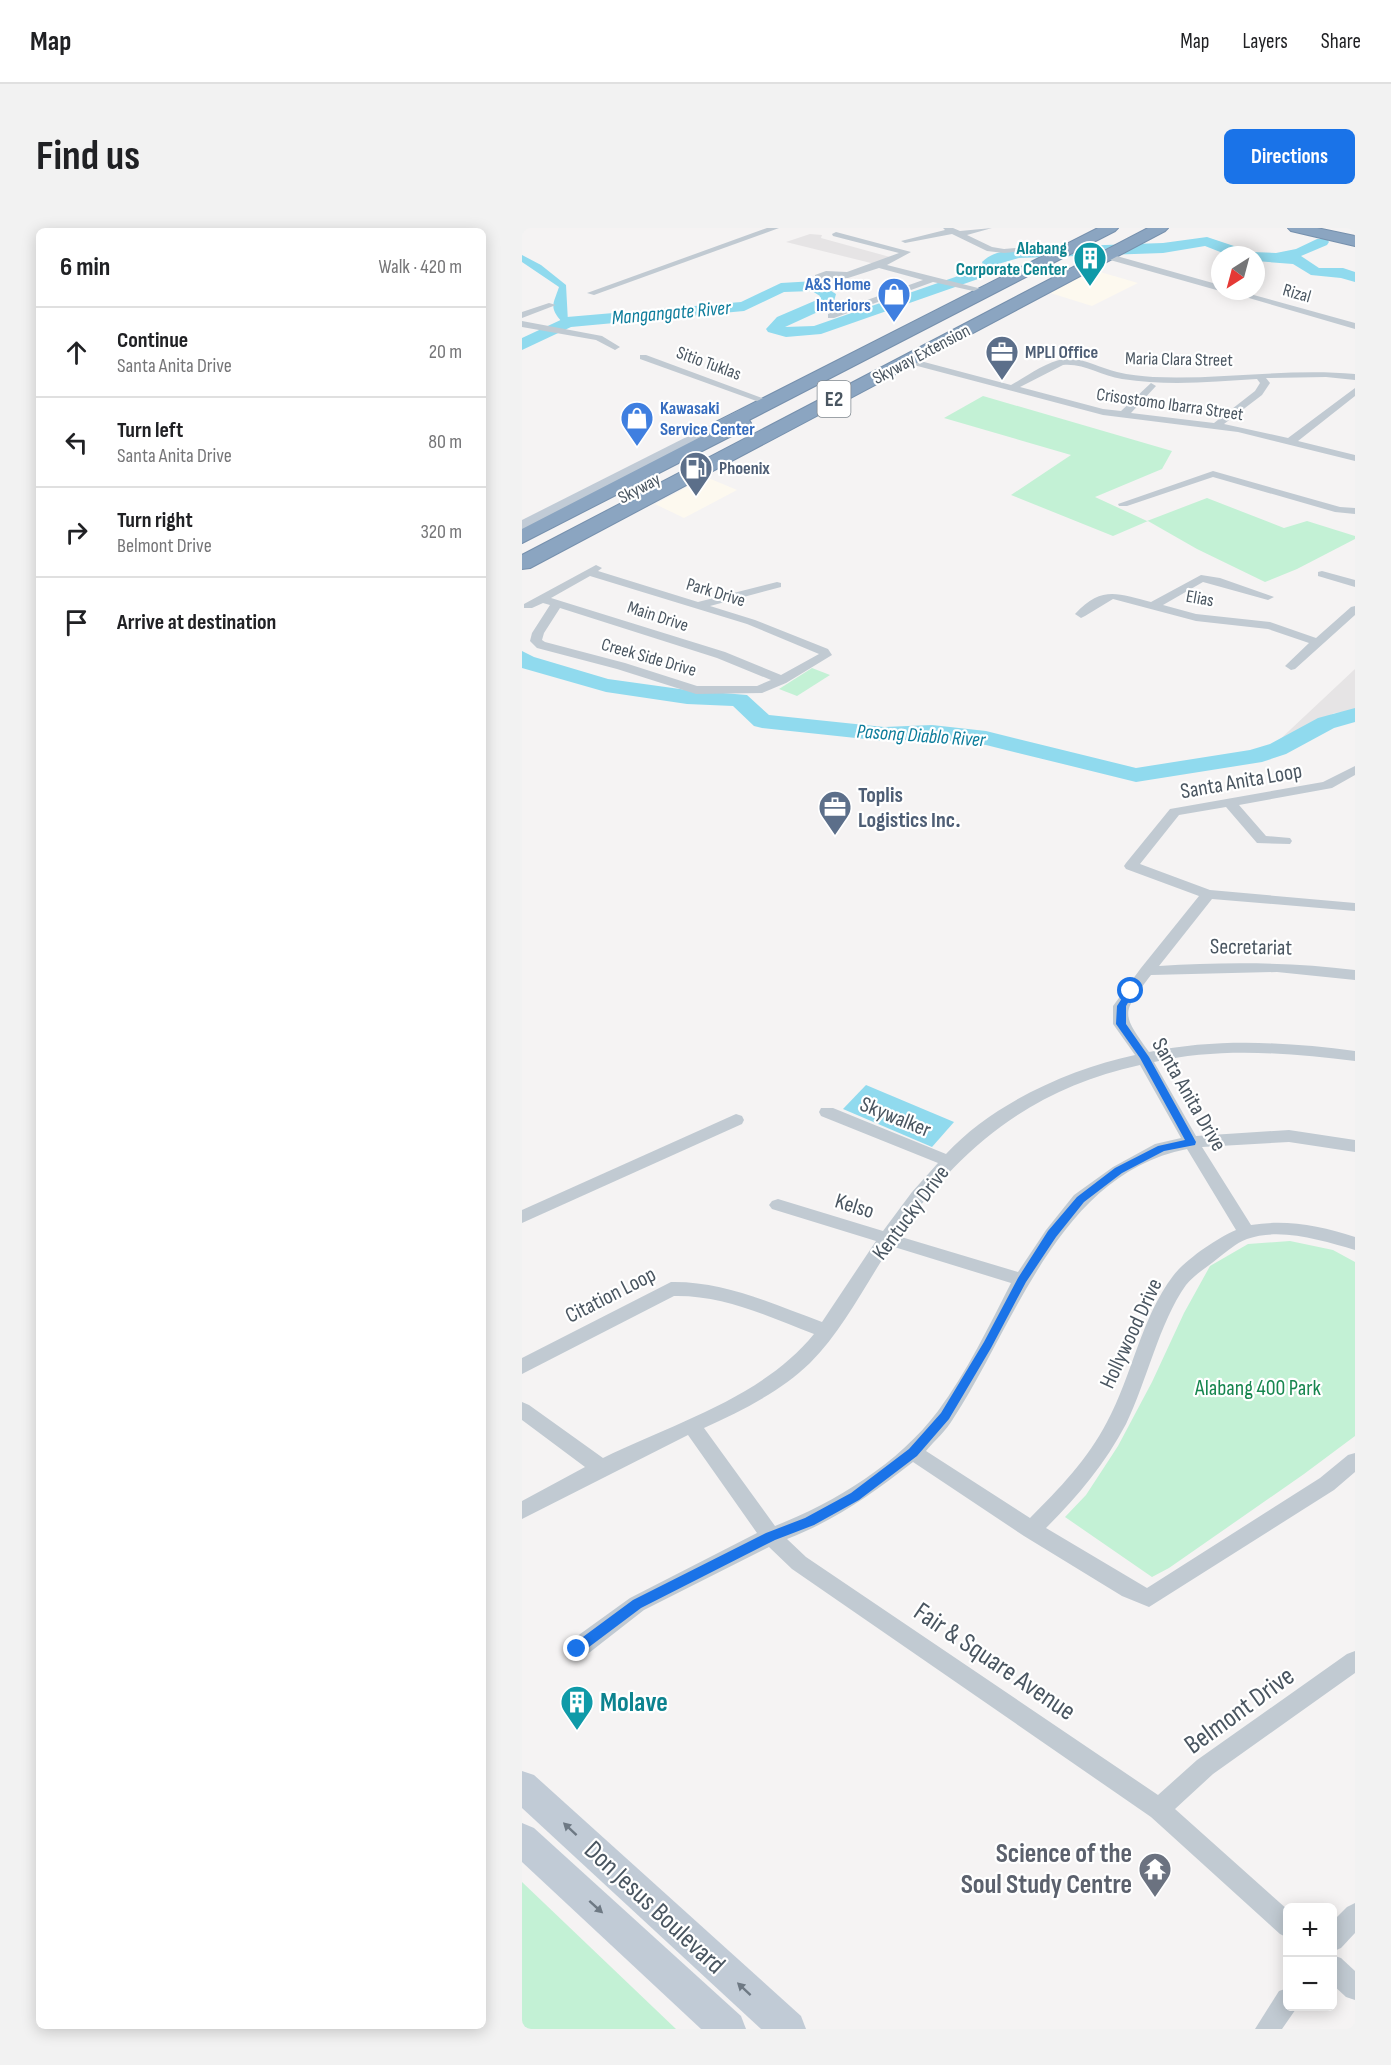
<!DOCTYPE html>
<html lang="en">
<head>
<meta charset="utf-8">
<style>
	:root { --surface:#fff; --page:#f2f2f2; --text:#202124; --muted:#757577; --line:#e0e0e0; --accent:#1a73e8 }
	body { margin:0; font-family:"Sofia Sans Condensed",sans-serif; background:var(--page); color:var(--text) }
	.controls { position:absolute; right:18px; bottom:18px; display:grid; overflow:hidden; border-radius:9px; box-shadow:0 3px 15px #0003 }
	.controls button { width:54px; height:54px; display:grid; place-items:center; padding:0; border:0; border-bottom:2px solid var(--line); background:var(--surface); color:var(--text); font:30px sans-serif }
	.compass { position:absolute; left:689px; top:18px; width:54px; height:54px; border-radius:50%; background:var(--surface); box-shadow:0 3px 15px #0003; rotate:216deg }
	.stop { position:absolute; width:18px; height:18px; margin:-14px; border:4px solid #1a73e8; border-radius:50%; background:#fff }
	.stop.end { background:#1a73e8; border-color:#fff; box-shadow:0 2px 6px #0008 }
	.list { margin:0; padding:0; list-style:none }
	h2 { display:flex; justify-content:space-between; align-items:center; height:78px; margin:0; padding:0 24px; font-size:26px }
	h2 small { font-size:20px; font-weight:400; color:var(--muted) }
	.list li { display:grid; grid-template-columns:39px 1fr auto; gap:18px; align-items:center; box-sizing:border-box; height:90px; padding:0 24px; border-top:2px solid var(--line) }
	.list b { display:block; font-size:22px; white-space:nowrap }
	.list p { margin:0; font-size:20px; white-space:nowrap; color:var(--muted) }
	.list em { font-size:20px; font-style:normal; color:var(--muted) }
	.icon { flex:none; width:33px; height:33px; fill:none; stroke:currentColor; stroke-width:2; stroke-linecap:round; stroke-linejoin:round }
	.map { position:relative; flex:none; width:833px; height:1801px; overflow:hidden; border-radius:9px }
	header { display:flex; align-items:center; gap:36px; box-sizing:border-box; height:84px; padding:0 30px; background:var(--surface); border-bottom:2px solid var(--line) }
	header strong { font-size:28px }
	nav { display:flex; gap:33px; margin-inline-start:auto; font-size:21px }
	.intro { display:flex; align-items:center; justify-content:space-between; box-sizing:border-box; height:144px; padding:0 36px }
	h1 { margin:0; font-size:42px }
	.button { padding:15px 27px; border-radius:9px; background:var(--accent); color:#fff; font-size:21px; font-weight:700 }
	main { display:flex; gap:36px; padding:0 36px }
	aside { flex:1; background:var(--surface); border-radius:9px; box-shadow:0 3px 15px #0003 }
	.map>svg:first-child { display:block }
</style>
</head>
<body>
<header>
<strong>Map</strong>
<nav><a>Map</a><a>Layers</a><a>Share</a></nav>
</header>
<div class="intro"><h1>Find us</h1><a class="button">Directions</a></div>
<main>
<aside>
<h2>6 min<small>Walk · 420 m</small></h2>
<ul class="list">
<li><svg class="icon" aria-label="ahead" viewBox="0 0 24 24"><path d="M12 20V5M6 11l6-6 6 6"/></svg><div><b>Continue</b><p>Santa Anita Drive</p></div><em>20 m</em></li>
<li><svg class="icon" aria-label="left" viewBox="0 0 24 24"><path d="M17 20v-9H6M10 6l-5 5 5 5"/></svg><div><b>Turn left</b><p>Santa Anita Drive</p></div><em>80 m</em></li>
<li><svg class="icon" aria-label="right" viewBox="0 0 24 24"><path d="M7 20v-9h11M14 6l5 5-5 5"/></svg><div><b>Turn right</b><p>Belmont Drive</p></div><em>320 m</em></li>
<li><svg class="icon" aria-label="arrive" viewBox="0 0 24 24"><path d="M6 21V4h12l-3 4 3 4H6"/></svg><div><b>Arrive at destination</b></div></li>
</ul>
</aside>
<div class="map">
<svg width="833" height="1801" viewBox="0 0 833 1801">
	<rect width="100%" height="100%" fill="#f5f3f3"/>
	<g fill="#fdf9ef">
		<polygon points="568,41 616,55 570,78 522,63"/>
		<polygon points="184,249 215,262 162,290 133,276"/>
	</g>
	<g fill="#e6e4e5">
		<polygon points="288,6 300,7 299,10 368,29 353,36 264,14"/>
		<polygon points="833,441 833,483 812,485 770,510 752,517"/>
	</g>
	<g fill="#c3f1d5">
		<polygon points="461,168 650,223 640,241 573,269 625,293 685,270 762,300 785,293 833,308 833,311 775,341 743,354 675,321 626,293 591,308 489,267 549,227 422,190"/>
		<polygon points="290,440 308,447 275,468 257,461"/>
		<polygon points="768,1013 811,1022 833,1034 833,1208 782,1246 647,1340 630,1349 543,1289 564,1267 596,1218 630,1154 662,1085 688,1038 726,1016"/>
		<polygon points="0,1654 154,1801 0,1801"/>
	</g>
	<g fill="#90daee">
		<path d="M0,27L19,37L44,57L46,94H40C27,79 31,77 37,59L0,34Z"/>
		<polygon points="344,857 432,894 410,919 321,881"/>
	</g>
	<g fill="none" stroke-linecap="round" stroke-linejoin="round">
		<g fill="#90daee" fill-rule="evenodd">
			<path d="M685,9L730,24L754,25L774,21L795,11H805L807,14L805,17L779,28L797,40H821L833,44V54L819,50L789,47L771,36L734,33V27H706L683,18L641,25L497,30L476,36L479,41L476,44L299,106L264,109L246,104L244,101L255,89L297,71L298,68L290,63L262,64L222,83L49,99L0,122V110L45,89L219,74L259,55L293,53L314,66L311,77L263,99L292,98L462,39L460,34C470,24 483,23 497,20L641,15Z"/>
			<polygon points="0,423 12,429 86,451 165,462 225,467 247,487 362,499 410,497 464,503 614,540 728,522 748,516 796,490 833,480 833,494 812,500 764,526 740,534 614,554 464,517 410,511 362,513 240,500 232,498 211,478 165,476 84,464 0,440"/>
		</g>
		<defs>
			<g id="highway">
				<polygon points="576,0 596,0 593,3 227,192 229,195 227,199 0,315 0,301 192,202 190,199 192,195"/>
				<polygon points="626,0 646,0 643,3 8,340 0,341 0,327"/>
				<polygon points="766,0 795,0 833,8 833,18 769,3"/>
			</g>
		</defs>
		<use href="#highway" stroke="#7690ad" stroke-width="2"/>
		<g fill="#c1cad2" fill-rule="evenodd">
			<polygon points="245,0 257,0 72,67 65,65"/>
			<polygon points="421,0 431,0 438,3 470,0 445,7 470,19 482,21 548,15 552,17 548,19 482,25 465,23 430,6 383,15 379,13 423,2"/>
			<polygon points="314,4 389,24 365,37 464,62 460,65 411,54 312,90 306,90 306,86 401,52 357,40 326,50 293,51 293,47 304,43 325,44 377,25 311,8 310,6"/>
			<polygon points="584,25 698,57 698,63 581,30 580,28"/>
			<polygon points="703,63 717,63 833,95 833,101"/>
			<polygon points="27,75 34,77 0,90 0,84"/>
			<polygon points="0,93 80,108 98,119 93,122 74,112 0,99"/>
			<polygon points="118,127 124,127 248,173 240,175 118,131"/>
			<path d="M387,130L489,157C504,149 525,133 542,131C561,129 577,140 595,144C607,147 620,148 631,149C699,152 766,140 833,146V152L804,149L744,150L748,155L740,167L702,196L766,210L833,160V168L776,213L833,227V233L716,204L581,187L384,135L382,133ZM541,137C562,135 579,148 600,151C645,158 690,154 735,151L738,155L733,163L692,195L609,185L634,158L629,155L599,183L581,181L498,159Z"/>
			<polygon points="691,243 818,279 833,280 833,286 813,284 691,249 605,278 597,278 596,276"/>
			<path d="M74,337L80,340L76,343L176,374L255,354L259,355V359L188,378L233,392L306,421L310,427L264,455L240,465L174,466L95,441L15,420L8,413L10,405L28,377L21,375L10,380H2V376ZM68,348L225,396L297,426L259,447L203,424L29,370ZM38,380L195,430L249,452L235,458H175L103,435L23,414L20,412L22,405Z"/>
			<polygon points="800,343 833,352 833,359 796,348 796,344"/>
			<path d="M679,347L698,350L752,369L746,372L681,354L641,377L674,386L748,394L794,410L829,379L833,378V387L773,441L769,442L763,438L787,415L746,401L674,393L591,371L563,388L559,390L553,386C580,357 596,366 629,374Z"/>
			<path d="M833,538V547L810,560L717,577L744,608L768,610L770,613L768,616L735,615L704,579L657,587L618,636L688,662L833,675V683L690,671L637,738C703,734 768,734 833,742V752L755,744L629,747C599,786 599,785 627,824C696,810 764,814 833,823V833C766,825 699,819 632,834L674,908L767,902L833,912V924L767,914L680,919L729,997C764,991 799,998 833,1009V1022C801,1013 759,999 725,1011C714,1015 704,1024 695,1031C685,1039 672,1047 664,1057C637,1095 625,1153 604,1196C583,1236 555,1269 524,1300L625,1360L798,1250L826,1227L833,1225V1244L812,1262L627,1379L600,1368L502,1308L391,1234C350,1266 314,1292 265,1311L284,1329L636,1567L675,1532L825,1426L833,1423V1445L691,1546L653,1581L766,1682V1710L758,1706L629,1589L270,1341L247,1319L122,1382L63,1428L55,1430L47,1428L44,1421L47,1414L108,1370L235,1305L166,1207L0,1291V1273L63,1239L0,1192V1174L7,1177L81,1230C152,1195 240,1170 292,1106C246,1088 201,1067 152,1068L0,1146V1130L149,1054C202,1053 251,1076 300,1094L354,1013L250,981L247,977L250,973L256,971L361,1003L390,964L416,935L299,888L297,884L299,880H311L424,926C470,876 547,841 613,827L591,796V778L619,740L677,668L604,641L602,638L604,635L648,581L801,554ZM618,837L659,910L633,916L591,939L552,967L524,1002L496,1044L376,1008C438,919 511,860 618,837ZM665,921L714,1002C695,1010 663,1032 651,1048C619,1090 610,1148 585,1194C566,1231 537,1261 508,1290L404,1223C413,1212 424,1203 431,1191C494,1095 537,946 665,921ZM369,1018L489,1055C467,1098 445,1144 416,1183C377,1235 314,1274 253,1298L182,1200C219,1183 258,1164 288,1135C321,1102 343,1057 369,1018Z"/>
			<polygon points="214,886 220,888 222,892 220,896 0,995 0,982"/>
			<polygon points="833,1675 833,1705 819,1720 810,1724 810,1694 825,1679"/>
			<polygon points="810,1727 819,1730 833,1743 833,1772 824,1769 810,1756"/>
			<polygon points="766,1760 766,1778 776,1778 760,1801 733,1801 757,1763"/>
		</g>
		<g fill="#c1cbd6" fill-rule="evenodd">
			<polygon points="218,182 223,183 225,186 223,189 0,303 0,292"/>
			<polygon points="0,1543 12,1547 279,1788 284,1801 239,1801 0,1580"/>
			<polygon points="0,1595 12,1600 219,1788 224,1801 179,1801 0,1634"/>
		</g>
		<use href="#highway" fill="#8ba5c1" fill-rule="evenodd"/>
	</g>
	<defs><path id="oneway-solid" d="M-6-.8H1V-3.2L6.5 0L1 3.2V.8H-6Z" transform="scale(1.5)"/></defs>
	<g fill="#6e7984">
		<use href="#oneway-solid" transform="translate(48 1601) rotate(-137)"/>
		<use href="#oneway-solid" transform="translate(74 1679) rotate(42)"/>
		<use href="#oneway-solid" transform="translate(222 1761) rotate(-137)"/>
	</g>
	<polygon fill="#1a73e8" points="606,761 613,763 604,778 604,796 627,829 674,914 673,917 642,923 600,945 562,974 534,1009 504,1054 469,1120 427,1191 395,1228 337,1272 292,1297 253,1312 119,1380 59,1425 50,1425 48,1421 50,1417 111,1372 244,1305 283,1290 329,1265 387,1221 419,1185 462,1114 496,1050 526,1003 555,969 593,940 636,918 663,912 618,830 594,796 595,778"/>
	<defs>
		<symbol id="building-pin" viewBox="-11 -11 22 30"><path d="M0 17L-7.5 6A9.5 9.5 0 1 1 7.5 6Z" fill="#0f9aa8" stroke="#fff"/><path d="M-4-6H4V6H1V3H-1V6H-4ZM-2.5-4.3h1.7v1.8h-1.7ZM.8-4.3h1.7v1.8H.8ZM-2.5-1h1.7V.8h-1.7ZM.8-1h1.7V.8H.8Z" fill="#fff"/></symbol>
		<symbol id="shop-pin" viewBox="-11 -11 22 30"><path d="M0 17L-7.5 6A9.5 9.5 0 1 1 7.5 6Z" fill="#3f7fe0" stroke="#fff"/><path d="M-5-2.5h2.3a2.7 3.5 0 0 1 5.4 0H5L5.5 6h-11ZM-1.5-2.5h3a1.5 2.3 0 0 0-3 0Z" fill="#fff"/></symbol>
		<symbol id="office-pin" viewBox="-11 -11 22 30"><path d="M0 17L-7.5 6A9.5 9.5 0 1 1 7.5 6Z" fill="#5c6f8a" stroke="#fff"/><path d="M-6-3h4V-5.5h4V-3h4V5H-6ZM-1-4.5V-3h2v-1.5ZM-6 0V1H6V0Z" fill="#fff"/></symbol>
		<symbol id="fuel-pin" viewBox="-11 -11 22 30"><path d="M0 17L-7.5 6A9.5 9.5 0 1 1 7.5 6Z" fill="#5c6f8a" stroke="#fff"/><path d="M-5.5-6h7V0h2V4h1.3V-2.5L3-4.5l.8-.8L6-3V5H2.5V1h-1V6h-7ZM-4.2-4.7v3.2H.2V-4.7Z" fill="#fff"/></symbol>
		<symbol id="temple-pin" viewBox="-11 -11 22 30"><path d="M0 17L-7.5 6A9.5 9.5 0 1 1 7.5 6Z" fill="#6b7280" stroke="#fff"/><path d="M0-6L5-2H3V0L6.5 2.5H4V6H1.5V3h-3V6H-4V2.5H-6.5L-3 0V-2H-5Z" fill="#fff"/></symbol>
	</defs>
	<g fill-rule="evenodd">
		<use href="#building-pin" x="549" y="11" width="38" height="52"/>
		<use href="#shop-pin" x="353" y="47" width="38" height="52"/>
		<use href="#office-pin" x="461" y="105" width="38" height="52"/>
		<use href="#shop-pin" x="96" y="171" width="38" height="52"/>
		<use href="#fuel-pin" x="155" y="221" width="38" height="52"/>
		<use href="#office-pin" x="294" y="560" width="38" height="52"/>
		<use href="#building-pin" x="36" y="1455" width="38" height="52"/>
		<use href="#temple-pin" x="614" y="1622" width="38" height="52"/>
	</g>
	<g text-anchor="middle" stroke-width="4.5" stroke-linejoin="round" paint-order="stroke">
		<g font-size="18" font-weight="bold" fill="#0d838f" stroke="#fff" text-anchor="end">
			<text x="545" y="26">Alabang<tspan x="545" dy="21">Corporate Center</tspan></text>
		</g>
		<g font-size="18" font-weight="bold" fill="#366cbe" stroke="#fff" text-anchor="end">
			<text x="349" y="62">A&amp;S Home<tspan x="349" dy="21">Interiors</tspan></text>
			<text x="138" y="186" text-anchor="start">Kawasaki<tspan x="138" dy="21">Service Center</tspan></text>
		</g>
		<g font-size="18" fill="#4a5661" stroke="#fff">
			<text transform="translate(775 65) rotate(16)" y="6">Rizal</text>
			<text transform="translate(399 126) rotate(-28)" y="6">Skyway Extension</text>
			<text transform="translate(657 131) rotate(1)" y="6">Maria Clara Street</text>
			<text transform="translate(187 135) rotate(20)" y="6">Sitio Tuklas</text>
			<text transform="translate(648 176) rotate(8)" y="6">Crisostomo Ibarra Street</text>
			<text transform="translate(117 260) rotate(-28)" y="6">Skyway</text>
			<text transform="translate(194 364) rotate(17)" y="6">Park Drive</text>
			<text transform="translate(678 370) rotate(10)" y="6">Elias</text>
			<text transform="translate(136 388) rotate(18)" y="6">Main Drive</text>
			<text transform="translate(127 429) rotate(16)" y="6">Creek Side Drive</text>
		</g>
		<g font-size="18" font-weight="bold" fill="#4e5e75" stroke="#fff" text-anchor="start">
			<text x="503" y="130">MPLI Office</text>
			<text x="197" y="246">Phoenix</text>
		</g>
		<g font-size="20" font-style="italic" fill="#0c7c9b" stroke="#fff">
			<text transform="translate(149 84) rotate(-5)" y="7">Mangangate River</text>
			<text transform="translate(399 507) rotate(4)" y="7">Pasong Diablo River</text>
		</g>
		<rect fill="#fff" stroke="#808990" stroke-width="1.5" x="295.5" y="153" width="33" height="36" rx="4.5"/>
		<g font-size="21" font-weight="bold" fill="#4a5661">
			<text x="312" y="178">E2</text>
		</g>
		<g font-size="22" fill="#4a5661" stroke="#fff">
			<text transform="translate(719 552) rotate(-10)" y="8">Santa Anita Loop</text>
			<text transform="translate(729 718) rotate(1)" y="8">Secretariat</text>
			<text transform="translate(668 866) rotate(60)" y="8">Santa Anita Drive</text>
			<text transform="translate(374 888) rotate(22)" y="8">Skywalker</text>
			<text transform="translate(333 977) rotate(17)" y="8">Kelso</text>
			<text transform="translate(388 984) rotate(-53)" y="8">Kentucky Drive</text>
			<text transform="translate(88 1066) rotate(-27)" y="8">Citation Loop</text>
			<text transform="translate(608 1105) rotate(-65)" y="8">Hollywood Drive</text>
		</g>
		<g font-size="22" font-weight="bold" fill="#4e5e75" stroke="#fff" text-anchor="start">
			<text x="336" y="574">Toplis<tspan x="336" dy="25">Logistics Inc.</tspan></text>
		</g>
		<g font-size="22" fill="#17864f" stroke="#fff">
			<text x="736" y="1167">Alabang 400 Park</text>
		</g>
		<g font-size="27" fill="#4a5661" stroke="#fff">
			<text transform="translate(473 1433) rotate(34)" y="9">Fair &amp; Square Avenue</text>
			<text transform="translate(717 1482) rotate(-36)" y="9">Belmont Drive</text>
			<text transform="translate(133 1679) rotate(43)" y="9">Don Jesus Boulevard</text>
		</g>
		<g font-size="27" font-weight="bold" fill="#0d838f" stroke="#fff" text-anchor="start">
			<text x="78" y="1483">Molave</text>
		</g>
		<g font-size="27" font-weight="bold" fill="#5b616d" stroke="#fff" text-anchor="end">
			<text x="610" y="1634">Science of the<tspan x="610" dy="31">Soul Study Centre</tspan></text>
		</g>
	</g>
</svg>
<div class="controls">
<button>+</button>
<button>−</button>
</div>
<svg class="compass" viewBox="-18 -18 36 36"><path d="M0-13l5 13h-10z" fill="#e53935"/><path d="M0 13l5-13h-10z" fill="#757577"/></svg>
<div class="stop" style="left:609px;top:763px"></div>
<div class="stop end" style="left:55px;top:1421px"></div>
</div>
</main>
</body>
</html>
